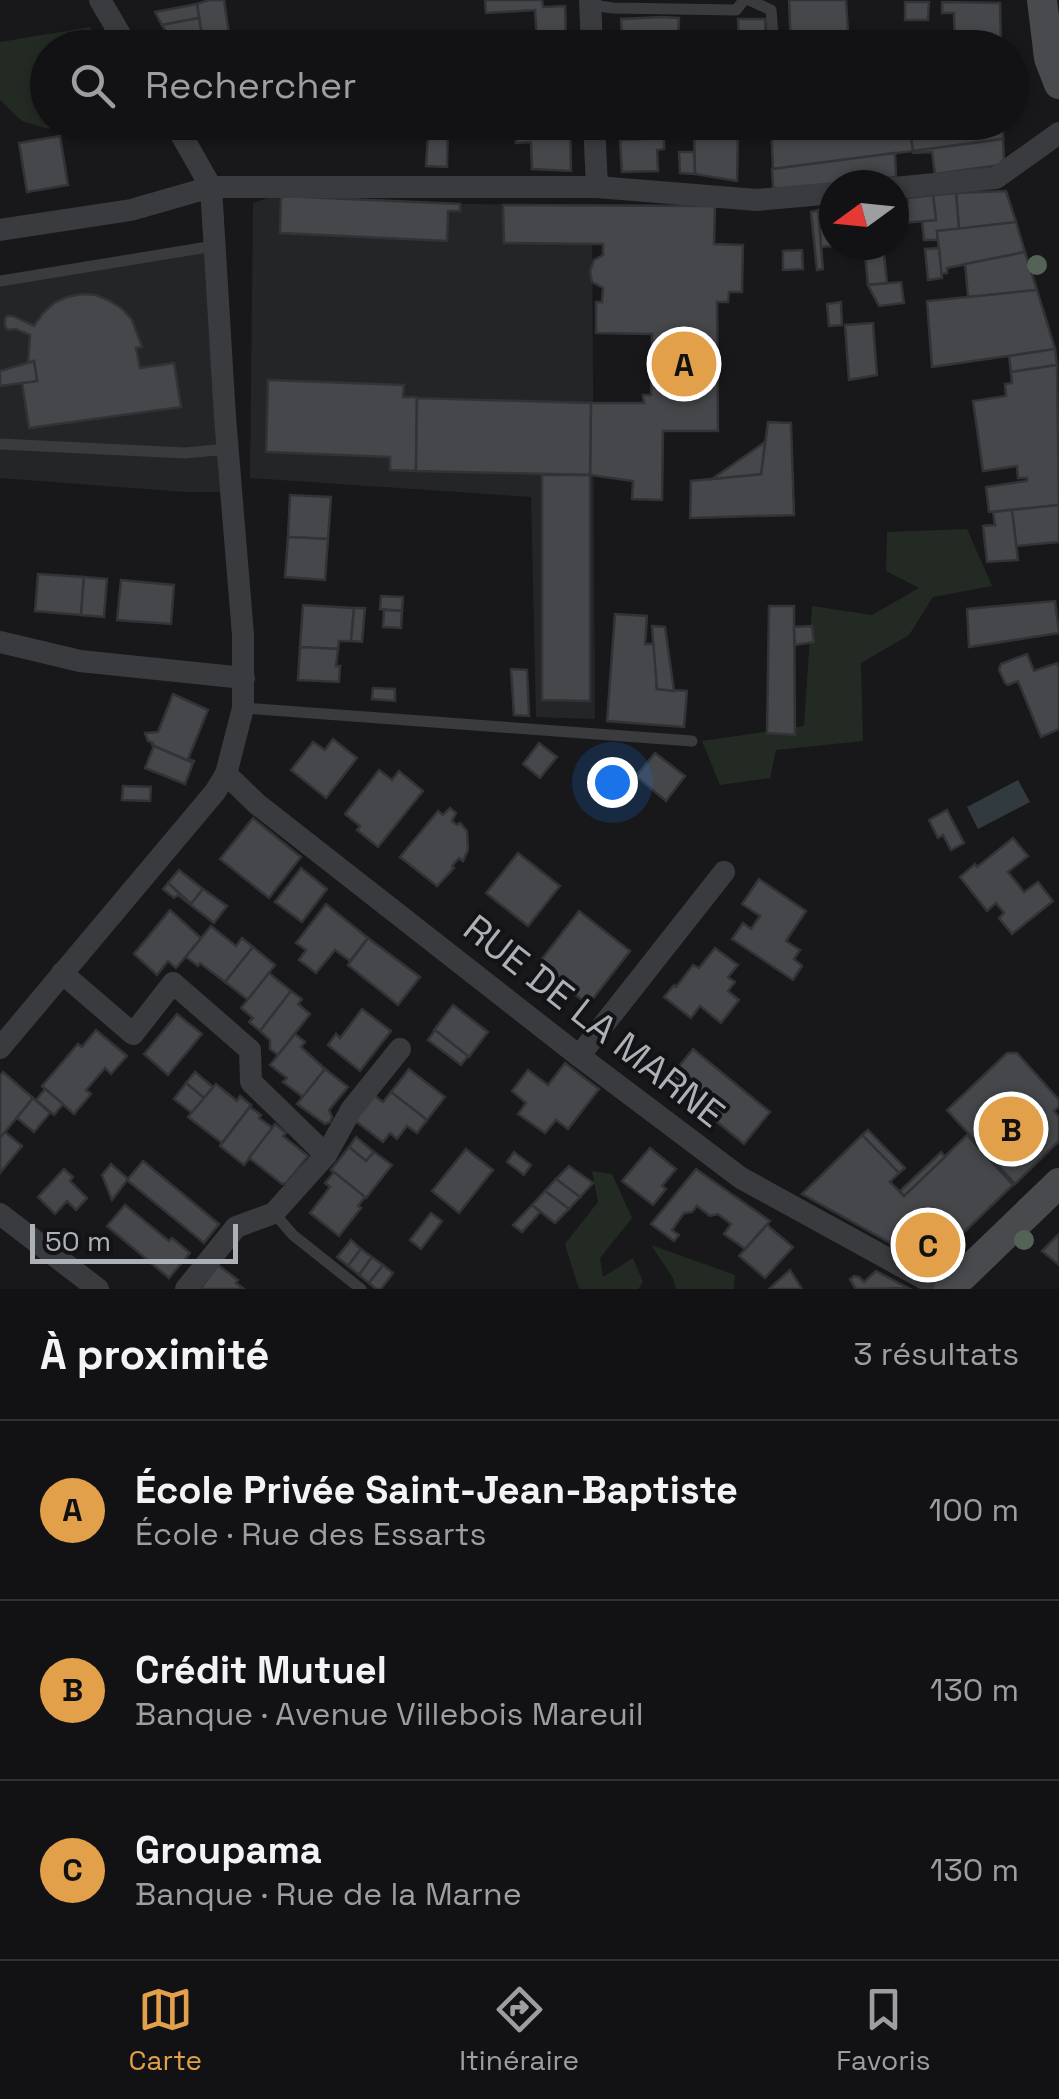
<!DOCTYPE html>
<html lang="fr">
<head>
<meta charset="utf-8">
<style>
	:root { --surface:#121214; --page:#1b1b1d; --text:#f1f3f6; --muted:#9c9ea0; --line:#313234; --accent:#e1a049 }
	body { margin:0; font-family:"Space Grotesk",sans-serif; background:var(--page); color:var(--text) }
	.compass { position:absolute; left:819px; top:170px; width:90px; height:90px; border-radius:50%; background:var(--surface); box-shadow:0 2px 8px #0004; rotate:255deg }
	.scale { position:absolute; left:30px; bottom:25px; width:208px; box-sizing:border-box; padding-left:10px; border:5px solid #acb1b8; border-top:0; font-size:28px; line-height:35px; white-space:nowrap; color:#acb1b8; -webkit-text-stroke:8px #131315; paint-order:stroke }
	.you { position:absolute; left:612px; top:782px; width:35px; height:35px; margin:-25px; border:8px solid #fff; border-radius:50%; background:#1a73e8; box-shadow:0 0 0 15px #1a73e833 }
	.badge { display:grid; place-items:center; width:65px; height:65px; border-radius:50%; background:var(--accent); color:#111; font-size:32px; font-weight:700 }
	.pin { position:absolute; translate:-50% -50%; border:5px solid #fff; box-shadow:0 2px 10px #0006 }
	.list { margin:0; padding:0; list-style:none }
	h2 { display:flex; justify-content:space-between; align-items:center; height:130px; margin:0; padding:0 40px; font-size:42px }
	h2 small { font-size:32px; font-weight:400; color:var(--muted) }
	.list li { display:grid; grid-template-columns:65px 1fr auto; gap:30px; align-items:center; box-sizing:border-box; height:180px; padding:0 40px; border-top:2px solid var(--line) }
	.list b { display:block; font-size:38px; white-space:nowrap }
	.list p { margin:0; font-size:32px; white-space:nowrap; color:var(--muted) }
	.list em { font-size:32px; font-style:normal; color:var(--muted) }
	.icon { flex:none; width:55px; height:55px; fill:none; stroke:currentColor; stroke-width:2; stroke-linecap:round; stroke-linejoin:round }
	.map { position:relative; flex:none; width:1059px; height:1289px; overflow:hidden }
	.search { position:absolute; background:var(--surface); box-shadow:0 2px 8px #0004; left:30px; right:30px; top:30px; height:110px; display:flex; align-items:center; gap:25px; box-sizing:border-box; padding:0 35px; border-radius:55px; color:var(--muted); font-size:38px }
	.sheet { height:670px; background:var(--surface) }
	nav { display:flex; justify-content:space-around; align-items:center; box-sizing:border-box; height:140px; border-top:2px solid var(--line); background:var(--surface); font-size:28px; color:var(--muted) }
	nav a { display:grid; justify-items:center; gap:5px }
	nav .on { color:var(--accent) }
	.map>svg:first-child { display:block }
</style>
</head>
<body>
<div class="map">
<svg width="1059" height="1289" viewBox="0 0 1059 1289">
	<rect width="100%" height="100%" fill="#18181a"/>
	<g fill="#242527">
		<polygon points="273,196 460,204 592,205 595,719 536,717 531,497 250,478 253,203"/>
		<polygon points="214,246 231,492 185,492 0,478 0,277"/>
	</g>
	<g fill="#232a23">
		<polygon points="91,27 90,47 48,48 47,77 35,76 47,97 48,122 61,123 48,129 22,121 0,100 0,42"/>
		<polygon points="967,529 992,586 933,597 909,635 861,663 863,741 776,750 770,778 720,785 702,741 804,726 812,606 872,615 919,588 886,571 887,532"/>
		<polygon points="592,1171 612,1174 632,1218 600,1258 603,1277 633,1258 643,1282 638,1289 579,1289 565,1244 598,1202"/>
		<polygon points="651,1245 735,1275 734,1289 676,1289 673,1278"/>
	</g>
	<polygon fill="#313a3f" points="1018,780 1030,802 978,829 967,807"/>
	<g fill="#45474a" stroke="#323336" stroke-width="2.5">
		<polygon points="209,0 224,0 231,48 204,48 197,4"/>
		<polygon points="485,0 542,0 543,7 565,6 566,40 537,41 535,10 486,13"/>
		<polygon points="789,0 846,0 849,48 791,48"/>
		<polygon points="905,2 929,2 928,20 905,20"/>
		<polygon points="942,2 1000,3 1001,48 955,48 954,13 942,13"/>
		<polygon points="197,4 199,18 162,25 155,12"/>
		<polygon points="662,17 679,18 678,48 616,48 616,40 622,39 621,19"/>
		<polygon points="199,18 204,48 176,48 162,25"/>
		<polygon points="738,19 765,19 766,48 739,48"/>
		<polygon points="429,122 448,122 447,167 426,166"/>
		<polygon points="516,122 570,122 571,171 532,169 531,142 516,143"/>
		<polygon points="694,122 738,122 738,130 694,131"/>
		<polygon points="771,122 909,122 913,151 773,169"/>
		<polygon points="909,122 1003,122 1003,139 913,151"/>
		<polygon points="738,130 737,181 695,174 694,131"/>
		<polygon points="60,136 68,185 27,192 19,143"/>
		<polygon points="664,138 664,149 657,150 658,171 622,172 620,140"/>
		<polygon points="1003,139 1004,159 1000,165 935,174 932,152 913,153 913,151"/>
		<polygon points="679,152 694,152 695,174 680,173"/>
		<polygon points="895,153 896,177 780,190 773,187 772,169"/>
		<polygon points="1006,191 1016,222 959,229 956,193"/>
		<polygon points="956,193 959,229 937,231 938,240 924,240 922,221 936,220 933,195"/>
		<polygon points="933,195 936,220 903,223 902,204 908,203 908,198"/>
		<polygon points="281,196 460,204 460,211 448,211 447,241 280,233"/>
		<polygon points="503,205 715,206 714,244 743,245 742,292 729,292 728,302 717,302 718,431 663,431 662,500 632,499 633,481 590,475 591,403 644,403 643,395 651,395 652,334 596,333 596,302 602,302 603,288 592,282 590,271 594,260 603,255 603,244 504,243"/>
		<polygon points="834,207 834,241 832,241 832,246 821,247 818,210"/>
		<polygon points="818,210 823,269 817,270 811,212"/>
		<polygon points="1016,222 1025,252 947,268 947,273 941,274 937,231"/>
		<polygon points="864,245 883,245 887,283 868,285"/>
		<polygon points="939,248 942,278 928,280 925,249"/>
		<polygon points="802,250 803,269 783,270 783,251"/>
		<polygon points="1025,252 1037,290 968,297 965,264"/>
		<polygon points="901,282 904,303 879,306 868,285"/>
		<polygon points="1037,290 1055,349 932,367 927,301"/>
		<polygon points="82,294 96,295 110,301 122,309 132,320 142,347 136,348 140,368 174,363 181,407 29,428 22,383 37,381 34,361 28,363 30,335 16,329 8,330 5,327 5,319 7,316 13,316 34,326 43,313 54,303 67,297"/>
		<polygon points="841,302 842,325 829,326 827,304"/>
		<polygon points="873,323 877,375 849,380 845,325"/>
		<polygon points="1055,349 1057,365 1011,372 1009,356"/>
		<polygon points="34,361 37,381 0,386 0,371"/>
		<polygon points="1057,365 1059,505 989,512 986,487 1027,481 1027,478 1018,478 1017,466 983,471 973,401 1006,396 1005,384 1012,383 1011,372"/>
		<polygon points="268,380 404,385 403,397 417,397 416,471 390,470 390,457 266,452"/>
		<polygon points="417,398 591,403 590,475 416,471"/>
		<polygon points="768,422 791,423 794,515 690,518 691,481 761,474"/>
		<polygon points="765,442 761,474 712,479"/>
		<polygon points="542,475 590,475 590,701 542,700"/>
		<polygon points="290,495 331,497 328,539 288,537"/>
		<polygon points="1059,505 1059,542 1016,546 1012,510"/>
		<polygon points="1012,510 1018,560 987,562 983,526 995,525 993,512"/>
		<polygon points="288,537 328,539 325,580 285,577"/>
		<polygon points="38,574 84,577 81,615 35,611"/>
		<polygon points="84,577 107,579 104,617 81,615"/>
		<polygon points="121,580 174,585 171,624 117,620"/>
		<polygon points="381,596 403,597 402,611 380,609"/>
		<polygon points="1055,601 1059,633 969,647 967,609"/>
		<polygon points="303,605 354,608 351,641 339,641 338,649 300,647"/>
		<polygon points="769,606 794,606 795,735 767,733"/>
		<polygon points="354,608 365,608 362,642 351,641"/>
		<polygon points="384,610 402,611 401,628 383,627"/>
		<polygon points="615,614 647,616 645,644 654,644 657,689 687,691 684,727 607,721"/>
		<polygon points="652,626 665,627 674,691 657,689"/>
		<polygon points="812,626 814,642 795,645 794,627"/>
		<polygon points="300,647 338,649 336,666 340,666 339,682 298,680"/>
		<polygon points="1027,654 1034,671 1057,663 1059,669 1059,729 1041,737 1018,681 1008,685 1005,683 999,670 1001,664"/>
		<polygon points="511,669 527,670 529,716 514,715"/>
		<polygon points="373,688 395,689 395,701 372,699"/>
		<polygon points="173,694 208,710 188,759 194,761 193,763 152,745 153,743 148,741 145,733 158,732"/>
		<polygon points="333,739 357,758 326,798 291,770 313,742 325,750"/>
		<polygon points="539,743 557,757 540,778 523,764"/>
		<polygon points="154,746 193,763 185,784 145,768"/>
		<polygon points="655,753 685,776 666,801 636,776"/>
		<polygon points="379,770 392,780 399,771 423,791 378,847 357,830 360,826 345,814"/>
		<polygon points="123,786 151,787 150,801 122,800"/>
		<polygon points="450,808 456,813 452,821 457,825 460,823 467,831 468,850 463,861 459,858 452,866 454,868 437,886 400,857 438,811 443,815"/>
		<polygon points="947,810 964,843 951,850 943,835 938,838 929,820"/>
		<polygon points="253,818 301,857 269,898 220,859"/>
		<polygon points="1013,838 1028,856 1008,872 1024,892 1038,882 1053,901 1012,934 999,918 1004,913 996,903 987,911 960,877 975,864 977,867"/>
		<polygon points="518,853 560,886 528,926 486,893"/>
		<polygon points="301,868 327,889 302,922 275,902"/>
		<polygon points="179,870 203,889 191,904 168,883"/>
		<polygon points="759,879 806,911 786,941 800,950 794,959 802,966 793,980 732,939 743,923 751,929 760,916 742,904"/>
		<polygon points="168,883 191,904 203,889 227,906 214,923 178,895 174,898 163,889"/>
		<polygon points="326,904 368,938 350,961 335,950 316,973 299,960 306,950 296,943"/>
		<polygon points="170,910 201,938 176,968 168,961 157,975 134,954"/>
		<polygon points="579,911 630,951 588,1005 538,964"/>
		<polygon points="211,926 236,946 242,938 253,947 225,982 200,963 198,966 186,957"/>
		<polygon points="368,938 420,977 398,1005 348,965"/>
		<polygon points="253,947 275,965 248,1000 225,982"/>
		<polygon points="715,948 738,965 728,977 735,982 728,991 739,1000 721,1023 700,1006 691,1018 664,997 674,985 676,987 693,965 699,968"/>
		<polygon points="269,973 291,991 260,1031 249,1022 253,1018 241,1008"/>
		<polygon points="291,991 302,999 298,1004 310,1014 278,1055 270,1049 270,1040 260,1031"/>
		<polygon points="453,1005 488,1032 469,1057 434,1030"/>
		<polygon points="362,1009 391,1031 360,1071 328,1045 336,1034 340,1038"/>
		<polygon points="177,1014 202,1034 168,1075 144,1054"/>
		<polygon points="96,1030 127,1056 111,1074 105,1068 86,1090 91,1094 74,1114 42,1086 78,1044 82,1047"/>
		<polygon points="435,1030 468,1056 461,1065 428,1040"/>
		<polygon points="295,1034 305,1042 301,1047 325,1069 303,1097 283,1082 287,1078 270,1065"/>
		<polygon points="693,1049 770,1112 744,1144 667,1081"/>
		<polygon points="1007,1053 1017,1053 1059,1100 1059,1107 1054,1111 1059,1117 1059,1141 1015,1184 947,1110"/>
		<polygon points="565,1063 599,1089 568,1129 556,1120 545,1133 518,1114 526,1103 512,1091 528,1070 548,1085"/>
		<polygon points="325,1069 348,1087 329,1110 332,1117 330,1122 325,1124 297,1104"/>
		<polygon points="409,1069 445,1097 427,1120 391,1092"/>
		<polygon points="3,1072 33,1098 0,1138 0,1076"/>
		<polygon points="195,1072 213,1087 204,1098 186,1083"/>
		<polygon points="186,1083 204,1098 192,1113 174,1099"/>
		<polygon points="216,1084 237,1101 240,1096 251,1105 222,1143 188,1117"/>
		<polygon points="45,1089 63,1104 54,1115 36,1100"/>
		<polygon points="391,1092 427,1120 417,1133 407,1126 397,1139 390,1133 383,1142 354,1120 374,1095 383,1102"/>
		<polygon points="33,1098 50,1113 34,1132 17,1118"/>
		<polygon points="250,1107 261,1115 259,1118 273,1128 244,1165 220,1146"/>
		<polygon points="275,1124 286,1133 283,1136 308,1156 286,1183 282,1184 249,1158"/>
		<polygon points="868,1130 905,1168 899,1173 862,1135"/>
		<polygon points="5,1132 22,1146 0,1173 0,1138"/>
		<polygon points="862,1135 899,1173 890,1182 904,1196 967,1135 1013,1185 930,1265 802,1194"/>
		<polygon points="356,1137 374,1152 366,1161 349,1147"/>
		<polygon points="349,1147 366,1161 374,1152 392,1165 366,1198 331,1170"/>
		<polygon points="650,1148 676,1169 662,1186 666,1189 653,1205 622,1181"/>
		<polygon points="466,1149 493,1170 459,1213 432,1191"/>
		<polygon points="514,1152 531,1165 524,1175 507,1162"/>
		<polygon points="941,1152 945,1157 904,1196 900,1191"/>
		<polygon points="143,1161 219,1224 204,1243 127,1180"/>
		<polygon points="111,1164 128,1179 112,1200 102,1175"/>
		<polygon points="569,1166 593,1183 580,1197 556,1179"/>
		<polygon points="64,1169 73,1177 70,1181 87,1198 76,1210 67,1201 55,1214 38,1197"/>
		<polygon points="696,1169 770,1221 745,1249 724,1234 731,1224 718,1214 710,1216 697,1206 692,1212 684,1213 672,1230 679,1235 674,1241 651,1224"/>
		<polygon points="334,1172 365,1197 358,1206 361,1208 339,1236 310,1213 330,1187 325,1183"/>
		<polygon points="556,1179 580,1197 569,1209 545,1191"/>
		<polygon points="545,1191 569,1209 555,1223 532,1205"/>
		<polygon points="125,1205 169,1241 172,1238 190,1253 169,1278 107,1226"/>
		<polygon points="532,1205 540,1212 522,1232 513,1225"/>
		<polygon points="431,1213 442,1221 421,1249 410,1240"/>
		<polygon points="767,1225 793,1247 765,1278 739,1256"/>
		<polygon points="1059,1234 1059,1265 1042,1251"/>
		<polygon points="351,1240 361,1249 348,1266 337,1257"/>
		<polygon points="361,1249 372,1257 359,1275 348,1266"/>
		<polygon points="372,1257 383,1265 369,1283 359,1275"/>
		<polygon points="218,1265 238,1280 236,1283 244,1289 200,1289"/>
		<polygon points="383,1265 393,1273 381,1289 376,1289 369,1283"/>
		<polygon points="790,1270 802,1289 769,1289"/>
		<polygon points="876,1271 908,1288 856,1289 852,1283 850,1279 854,1276 859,1277 864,1282"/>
	</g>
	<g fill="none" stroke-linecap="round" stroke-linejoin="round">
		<g stroke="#3a3b3f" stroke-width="11">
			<polyline points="749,0 771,10 774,48"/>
			<polyline points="591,5 613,8 736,10 744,0"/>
			<polyline points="0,281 214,246"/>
			<polyline points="0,444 185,453 228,449"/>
			<polyline points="243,708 692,741"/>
			<polyline points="274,1213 293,1235 361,1289"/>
		</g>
		<g stroke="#3a3b3f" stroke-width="22">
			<polyline points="100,0 128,48"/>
			<polyline points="590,0 592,48"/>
			<polyline points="594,122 597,187"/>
			<polyline points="894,188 996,178 1059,133"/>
			<polyline points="0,230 131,210 211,187 597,187 757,200 834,193"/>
			<polyline points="0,642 80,661 244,678"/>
			<polyline points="226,774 257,804 579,1056 741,1178 943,1289"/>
			<polyline points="62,973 133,1034 173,983 250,1050 251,1082 326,1155 274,1213 236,1227 186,1289"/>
			<polyline points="0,1048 215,792 226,774 243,708 243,635 225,417 211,187 174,122"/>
			<polyline points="579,1056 724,872"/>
			<polyline points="326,1155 351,1110 400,1049"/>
			<polyline points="0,1214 98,1289"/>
		</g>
		<g stroke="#484a4e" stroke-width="30">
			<polyline points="1042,0 1049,58 1059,84"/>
			<polyline points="949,1289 1059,1183"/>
		</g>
	</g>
	<g fill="#546355">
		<circle cx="1037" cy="265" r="10"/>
		<circle cx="1024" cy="1240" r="10"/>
	</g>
	<g text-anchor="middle" stroke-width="8" stroke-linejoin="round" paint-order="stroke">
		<g font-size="38" fill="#acb1b8" stroke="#131315">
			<text transform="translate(594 1021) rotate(38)" y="13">RUE DE LA MARNE</text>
		</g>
	</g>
</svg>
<svg class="compass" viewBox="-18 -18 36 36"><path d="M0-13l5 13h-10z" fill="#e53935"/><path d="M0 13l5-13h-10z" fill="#9c9ea0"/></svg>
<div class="scale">50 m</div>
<div class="you"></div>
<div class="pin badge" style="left:684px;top:364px">A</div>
<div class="pin badge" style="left:1011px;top:1129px">B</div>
<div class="pin badge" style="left:928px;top:1245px">C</div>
<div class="search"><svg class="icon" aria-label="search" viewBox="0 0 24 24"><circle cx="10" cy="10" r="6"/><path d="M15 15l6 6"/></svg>Rechercher</div>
</div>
<section class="sheet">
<h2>À proximité<small>3 résultats</small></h2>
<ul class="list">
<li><span class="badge">A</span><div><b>École Privée Saint-Jean-Baptiste</b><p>École · Rue des Essarts</p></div><em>100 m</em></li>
<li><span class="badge">B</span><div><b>Crédit Mutuel</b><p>Banque · Avenue Villebois Mareuil</p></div><em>130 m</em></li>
<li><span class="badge">C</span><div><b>Groupama</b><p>Banque · Rue de la Marne</p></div><em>130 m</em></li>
</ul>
</section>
<nav>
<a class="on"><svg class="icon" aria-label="map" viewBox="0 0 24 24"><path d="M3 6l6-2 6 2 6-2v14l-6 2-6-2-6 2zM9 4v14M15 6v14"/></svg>Carte</a>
<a><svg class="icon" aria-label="directions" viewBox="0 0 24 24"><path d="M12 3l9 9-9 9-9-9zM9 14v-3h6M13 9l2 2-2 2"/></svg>Itinéraire</a>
<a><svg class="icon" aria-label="saved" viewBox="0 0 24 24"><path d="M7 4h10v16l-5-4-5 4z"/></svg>Favoris</a>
</nav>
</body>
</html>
